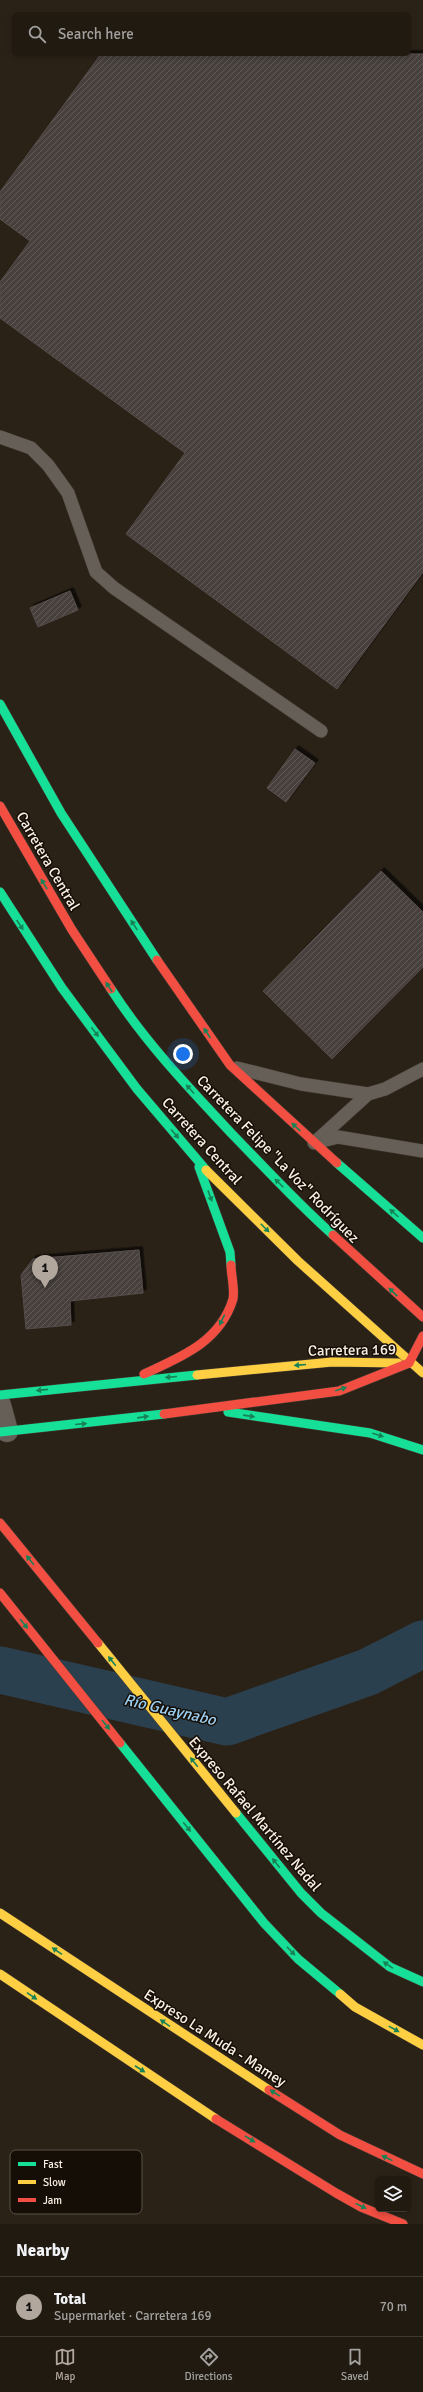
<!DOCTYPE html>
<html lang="en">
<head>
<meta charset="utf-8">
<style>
	:root { --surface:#201a11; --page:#28231a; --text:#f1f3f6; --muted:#a2a19f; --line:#3d3831; --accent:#b2a79c }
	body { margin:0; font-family:Signika,sans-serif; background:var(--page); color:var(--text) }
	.controls { position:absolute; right:12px; bottom:12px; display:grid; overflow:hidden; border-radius:6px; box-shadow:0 2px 6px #0003 }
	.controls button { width:36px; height:36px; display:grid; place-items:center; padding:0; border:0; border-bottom:1px solid var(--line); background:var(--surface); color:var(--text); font:20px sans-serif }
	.you { position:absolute; left:183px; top:1054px; width:14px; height:14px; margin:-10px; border:3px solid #fff; border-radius:50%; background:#1a73e8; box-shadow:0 0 0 6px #1a73e833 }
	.badge { display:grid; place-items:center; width:26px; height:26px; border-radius:50%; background:var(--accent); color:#111; font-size:13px; font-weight:700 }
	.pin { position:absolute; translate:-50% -33px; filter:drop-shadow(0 1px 2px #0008) }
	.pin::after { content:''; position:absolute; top:21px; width:14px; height:12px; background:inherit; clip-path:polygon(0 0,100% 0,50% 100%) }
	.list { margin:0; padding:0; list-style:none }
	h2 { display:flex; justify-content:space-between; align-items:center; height:52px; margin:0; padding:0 16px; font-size:17px }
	h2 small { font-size:13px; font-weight:400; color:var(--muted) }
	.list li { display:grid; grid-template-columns:26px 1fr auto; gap:12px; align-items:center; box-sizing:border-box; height:60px; padding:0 16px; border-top:1px solid var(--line) }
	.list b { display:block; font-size:15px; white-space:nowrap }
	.list p { margin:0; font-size:13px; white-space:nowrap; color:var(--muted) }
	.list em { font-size:13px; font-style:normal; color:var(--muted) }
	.icon { flex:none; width:22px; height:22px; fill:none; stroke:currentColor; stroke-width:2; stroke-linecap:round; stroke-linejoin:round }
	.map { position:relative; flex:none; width:423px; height:2224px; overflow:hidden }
	.search { position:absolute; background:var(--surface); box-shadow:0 2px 6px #0003; left:12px; right:12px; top:12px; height:44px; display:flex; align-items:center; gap:10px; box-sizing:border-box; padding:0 14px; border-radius:6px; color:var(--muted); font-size:15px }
	.sheet { height:112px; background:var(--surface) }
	nav { display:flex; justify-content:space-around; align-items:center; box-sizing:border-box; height:56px; border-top:1px solid var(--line); background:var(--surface); font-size:11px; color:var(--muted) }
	nav a { display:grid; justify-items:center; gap:2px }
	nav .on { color:var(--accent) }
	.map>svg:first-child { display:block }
</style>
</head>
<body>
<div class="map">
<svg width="423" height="2224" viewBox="0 0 423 2224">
	<defs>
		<pattern id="building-hatch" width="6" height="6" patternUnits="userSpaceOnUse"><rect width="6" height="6" fill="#473f3d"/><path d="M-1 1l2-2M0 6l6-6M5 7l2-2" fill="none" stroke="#625b59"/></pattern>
		<filter id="shadow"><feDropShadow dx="3.5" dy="-3.5" stdDeviation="0" flood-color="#0009"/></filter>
	</defs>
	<rect width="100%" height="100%" fill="#2b2217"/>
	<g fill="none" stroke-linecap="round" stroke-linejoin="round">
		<polyline stroke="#2b404f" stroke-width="47" points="0,1670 227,1722 368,1672 423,1644"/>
	</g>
	<g fill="url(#building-hatch)" stroke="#564d4c" filter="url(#shadow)">
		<polygon points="101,54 423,54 423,572 337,689 126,534 185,453 0,318 0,282 30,241 0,219 0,192"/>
		<polygon points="70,591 78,610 38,627 30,608"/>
		<polygon points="295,749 315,763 286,802 267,788"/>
		<polygon points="381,871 423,912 423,967 332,1059 263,991"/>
		<polygon points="139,1250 143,1293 70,1301 71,1325 26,1329 21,1275 33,1259"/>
	</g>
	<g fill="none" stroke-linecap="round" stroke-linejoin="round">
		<defs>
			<g id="lane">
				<polyline points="0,437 31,448 48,465 68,493 96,572 114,588 321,731"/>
				<polyline points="237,1068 301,1084 368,1094"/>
				<polyline points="318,1142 338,1137 423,1151"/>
				<polyline points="314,1143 368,1094 385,1089 423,1069"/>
			</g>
			<polyline id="street" points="0,1405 7,1431"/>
			<g id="fast">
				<polyline points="0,704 61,813 157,960"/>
				<polyline points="0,892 62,988 137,1089 206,1170"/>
				<path d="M111,989C145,1042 189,1088 232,1134C265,1168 297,1203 333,1235"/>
				<polyline points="337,1163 423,1238"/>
				<polyline points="199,1167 230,1252 231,1265"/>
				<polyline points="0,1395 197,1375"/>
				<polyline points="228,1412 370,1433 423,1450"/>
				<polyline points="0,1432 164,1414"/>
				<polyline points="120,1743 264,1923 298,1959 340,1994"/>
				<polyline points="236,1813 301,1893 321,1913 390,1967 423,1982"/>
			</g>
			<g id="slow">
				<polyline points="206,1170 298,1261 423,1373"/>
				<polyline points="197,1375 332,1362 398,1363"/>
				<polyline points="98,1643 236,1813"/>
				<polyline points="0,1913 269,2090"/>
				<polyline points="0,1974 216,2119"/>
				<polyline points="340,1994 355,2007 423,2045"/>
			</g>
			<g id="jam">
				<polyline points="0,806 72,930 111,989"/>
				<polyline points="157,960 230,1065 337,1163"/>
				<polyline points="333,1235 423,1317"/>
				<polyline points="409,1363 423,1336"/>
				<path d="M144,1374C181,1357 220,1342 233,1299C235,1289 231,1275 231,1265"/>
				<polyline points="164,1414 339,1391 409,1363"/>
				<polyline points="0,1523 98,1643"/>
				<polyline points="0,1593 120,1743"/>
				<polyline points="269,2090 340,2135 423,2174"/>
				<polyline points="216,2119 336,2193 361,2207 403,2224"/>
			</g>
		</defs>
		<use href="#lane" stroke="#453d35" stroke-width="14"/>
		<use href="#street" stroke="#453d35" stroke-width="23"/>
		<use href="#fast" stroke="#453d35" stroke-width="10"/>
		<use href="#slow" stroke="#453d35" stroke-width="10"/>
		<use href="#jam" stroke="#453d35" stroke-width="10"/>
		<use href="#lane" stroke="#665f57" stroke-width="13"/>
		<use href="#street" stroke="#665f57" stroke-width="22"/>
		<use href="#fast" stroke="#16e098" stroke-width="9"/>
		<use href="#slow" stroke="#ffcf43" stroke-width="9"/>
		<use href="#jam" stroke="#f24e42" stroke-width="9"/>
	</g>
	<defs><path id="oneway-solid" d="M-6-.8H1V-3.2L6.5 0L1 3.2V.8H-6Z"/></defs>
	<g fill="#168256">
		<use href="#oneway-solid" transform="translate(44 884) rotate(-121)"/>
		<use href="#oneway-solid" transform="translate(20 925) rotate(57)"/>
		<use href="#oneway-solid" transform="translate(134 925) rotate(-123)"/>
		<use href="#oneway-solid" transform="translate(109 987) rotate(-123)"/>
		<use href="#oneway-solid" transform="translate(95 1032) rotate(53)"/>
		<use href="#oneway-solid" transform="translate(207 1033) rotate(-124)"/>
		<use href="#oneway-solid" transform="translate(190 1089) rotate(-132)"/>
		<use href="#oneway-solid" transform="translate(296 1127) rotate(-137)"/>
		<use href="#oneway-solid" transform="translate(175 1134) rotate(50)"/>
		<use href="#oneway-solid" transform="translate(279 1183) rotate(-135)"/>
		<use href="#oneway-solid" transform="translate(210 1196) rotate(70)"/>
		<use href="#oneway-solid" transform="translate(394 1213) rotate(-138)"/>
		<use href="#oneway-solid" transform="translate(265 1228) rotate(45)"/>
		<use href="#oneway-solid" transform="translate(393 1292) rotate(-137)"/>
		<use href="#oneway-solid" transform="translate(222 1320) rotate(116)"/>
		<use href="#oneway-solid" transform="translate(300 1365) rotate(175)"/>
		<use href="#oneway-solid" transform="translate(171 1377) rotate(175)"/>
		<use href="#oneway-solid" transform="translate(341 1389) rotate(-17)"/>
		<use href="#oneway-solid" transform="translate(42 1390) rotate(174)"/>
		<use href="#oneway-solid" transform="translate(249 1416) rotate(8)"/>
		<use href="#oneway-solid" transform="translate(143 1417) rotate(-8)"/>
		<use href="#oneway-solid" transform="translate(81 1424) rotate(-5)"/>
		<use href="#oneway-solid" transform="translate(378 1435) rotate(18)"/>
		<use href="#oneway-solid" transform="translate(30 1560) rotate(-129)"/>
		<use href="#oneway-solid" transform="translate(24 1624) rotate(51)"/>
		<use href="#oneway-solid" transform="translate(112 1661) rotate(-129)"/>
		<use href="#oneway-solid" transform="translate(106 1725) rotate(51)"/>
		<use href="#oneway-solid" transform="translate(194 1762) rotate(-129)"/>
		<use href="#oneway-solid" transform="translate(187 1827) rotate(51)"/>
		<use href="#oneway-solid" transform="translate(276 1863) rotate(-129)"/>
		<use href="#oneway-solid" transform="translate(57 1951) rotate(-146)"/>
		<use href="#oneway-solid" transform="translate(291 1951) rotate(46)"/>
		<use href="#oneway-solid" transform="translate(388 1965) rotate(-146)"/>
		<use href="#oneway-solid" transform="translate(32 1996) rotate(34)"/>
		<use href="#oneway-solid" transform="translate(165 2023) rotate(-146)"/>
		<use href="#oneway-solid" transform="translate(394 2029) rotate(29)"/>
		<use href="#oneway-solid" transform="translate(140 2069) rotate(33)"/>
		<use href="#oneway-solid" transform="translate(275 2093) rotate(-148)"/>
		<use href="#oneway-solid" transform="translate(250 2139) rotate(32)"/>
		<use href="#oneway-solid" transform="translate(387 2158) rotate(-154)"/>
		<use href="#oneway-solid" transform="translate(361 2206) rotate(26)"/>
	</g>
	<g text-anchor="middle" stroke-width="3" stroke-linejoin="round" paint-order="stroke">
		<g font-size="15" fill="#faefe3" stroke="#150e06">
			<text transform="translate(48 861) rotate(60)" y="5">Carretera Central</text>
			<text transform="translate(202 1141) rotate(48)" y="5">Carretera Central</text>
			<text transform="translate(278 1159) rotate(46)" y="5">Carretera Felipe "La Voz" Rodríguez</text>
			<text transform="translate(352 1350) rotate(-1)" y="5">Carretera 169</text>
			<text transform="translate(255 1814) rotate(50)" y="5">Expreso Rafael Martínez Nadal</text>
			<text transform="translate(215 2038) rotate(33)" y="5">Expreso La Muda - Mamey</text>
		</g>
		<g font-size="16" font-style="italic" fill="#9acdf0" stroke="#150e06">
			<text transform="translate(170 1709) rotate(13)" y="6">Río Guaynabo</text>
		</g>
	</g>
	<rect x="10" y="2150" width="132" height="64" rx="6" fill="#150e06" stroke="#5a5248" stroke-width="1"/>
	<rect x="18" y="2162" width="18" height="4" fill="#16e098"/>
	<rect x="18" y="2180" width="18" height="4" fill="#ffcf43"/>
	<rect x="18" y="2198" width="18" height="4" fill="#f24e42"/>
	<g font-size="11" fill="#faefe3">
		<text x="43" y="2168">Fast</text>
		<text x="43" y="2186">Slow</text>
		<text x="43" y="2204">Jam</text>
	</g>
</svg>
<div class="controls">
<button><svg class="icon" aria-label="layers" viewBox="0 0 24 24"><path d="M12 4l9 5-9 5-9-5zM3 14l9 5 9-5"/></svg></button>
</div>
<div class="you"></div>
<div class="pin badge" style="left:45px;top:1288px">1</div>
<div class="search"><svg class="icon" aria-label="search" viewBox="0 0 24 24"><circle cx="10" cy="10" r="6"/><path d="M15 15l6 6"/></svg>Search here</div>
</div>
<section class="sheet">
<h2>Nearby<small></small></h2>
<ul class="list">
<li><span class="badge">1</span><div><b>Total</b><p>Supermarket · Carretera 169</p></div><em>70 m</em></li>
</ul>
</section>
<nav>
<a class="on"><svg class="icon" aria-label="map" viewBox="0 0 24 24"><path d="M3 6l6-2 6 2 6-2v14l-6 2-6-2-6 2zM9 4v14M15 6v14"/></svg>Map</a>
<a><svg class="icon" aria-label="directions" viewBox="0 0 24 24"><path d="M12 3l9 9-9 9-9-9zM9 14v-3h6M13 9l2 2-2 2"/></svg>Directions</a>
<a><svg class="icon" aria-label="saved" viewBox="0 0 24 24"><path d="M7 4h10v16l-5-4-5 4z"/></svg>Saved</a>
</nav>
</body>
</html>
